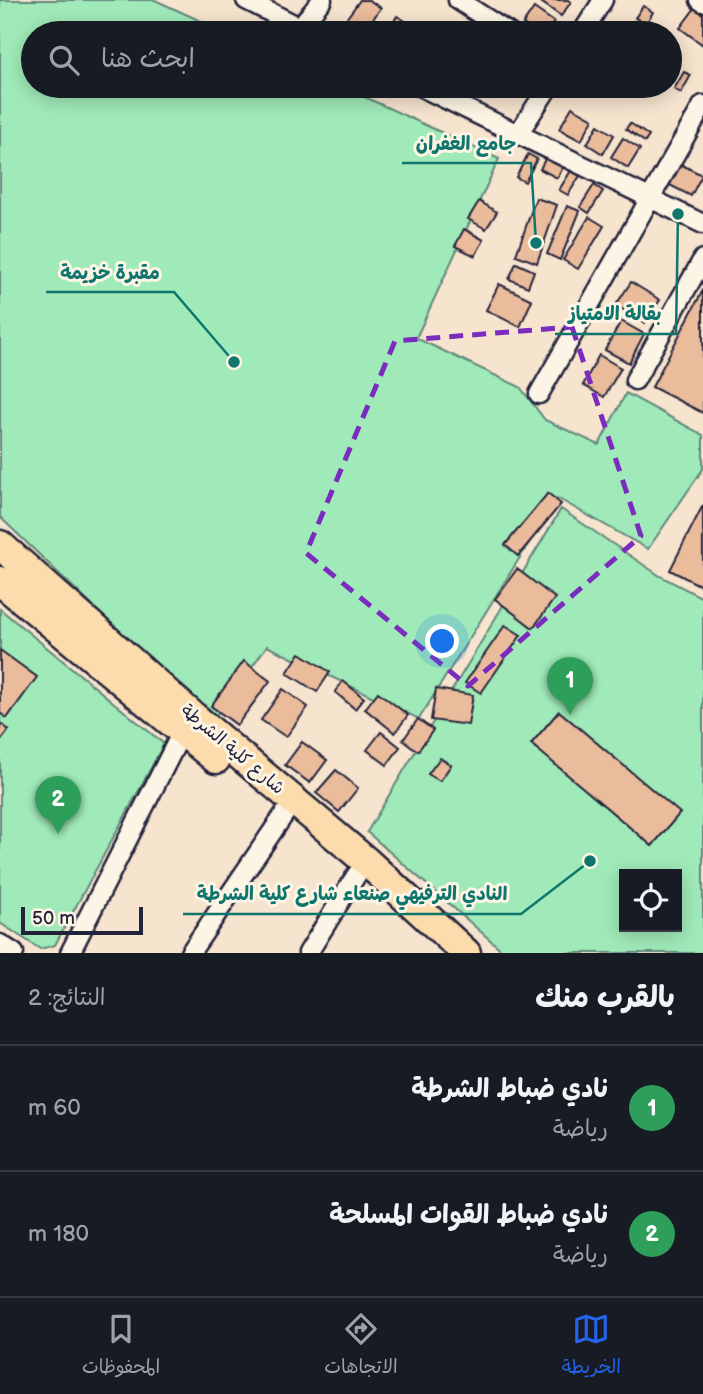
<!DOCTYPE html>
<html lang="ar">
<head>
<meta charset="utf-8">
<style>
	:root { --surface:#171b24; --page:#20242c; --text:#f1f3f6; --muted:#9ea1a6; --line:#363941; --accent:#2563eb }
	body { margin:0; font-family:"Balsamiq Sans","Playpen Sans Arabic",sans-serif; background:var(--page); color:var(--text); direction:rtl }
	.controls { position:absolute; right:21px; bottom:21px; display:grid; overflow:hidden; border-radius:0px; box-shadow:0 4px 18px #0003 }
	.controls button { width:63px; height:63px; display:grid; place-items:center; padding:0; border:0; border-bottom:2px solid var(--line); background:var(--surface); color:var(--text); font:35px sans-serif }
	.scale { position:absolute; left:21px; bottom:18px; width:122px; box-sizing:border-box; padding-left:7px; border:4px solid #22223b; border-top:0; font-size:19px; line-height:24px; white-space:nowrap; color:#22223b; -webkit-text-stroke:5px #fcf5e5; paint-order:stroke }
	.you { position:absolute; left:443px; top:642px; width:24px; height:24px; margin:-18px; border:5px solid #fff; border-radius:50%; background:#1a73e8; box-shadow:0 0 0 10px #1a73e833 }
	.badge { display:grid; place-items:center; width:46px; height:46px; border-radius:50%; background:var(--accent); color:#fff; font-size:23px; font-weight:700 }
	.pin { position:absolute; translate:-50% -58px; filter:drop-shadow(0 2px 4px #0008) }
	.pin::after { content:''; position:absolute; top:37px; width:24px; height:21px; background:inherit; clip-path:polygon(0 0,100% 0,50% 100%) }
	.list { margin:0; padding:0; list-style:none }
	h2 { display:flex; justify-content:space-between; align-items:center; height:91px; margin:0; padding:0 28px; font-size:30px }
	h2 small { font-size:23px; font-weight:400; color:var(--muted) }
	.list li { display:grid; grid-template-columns:46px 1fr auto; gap:21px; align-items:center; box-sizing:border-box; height:126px; padding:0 28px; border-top:2px solid var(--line) }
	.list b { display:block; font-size:26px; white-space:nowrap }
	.list p { margin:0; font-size:23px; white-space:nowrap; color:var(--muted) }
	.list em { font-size:23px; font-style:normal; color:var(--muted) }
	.icon { flex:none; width:38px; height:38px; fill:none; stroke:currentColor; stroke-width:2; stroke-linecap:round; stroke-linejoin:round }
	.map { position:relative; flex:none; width:703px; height:953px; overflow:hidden; direction:ltr }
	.search { position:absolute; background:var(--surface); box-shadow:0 4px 18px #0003; left:21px; right:21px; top:21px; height:77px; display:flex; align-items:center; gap:18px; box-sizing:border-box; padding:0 24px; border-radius:38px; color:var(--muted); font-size:26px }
	.sheet { height:343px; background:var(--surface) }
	nav { display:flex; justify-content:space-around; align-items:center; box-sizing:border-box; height:98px; border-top:2px solid var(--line); background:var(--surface); font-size:19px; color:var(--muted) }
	nav a { display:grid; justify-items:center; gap:4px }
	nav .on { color:var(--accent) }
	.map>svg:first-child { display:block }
</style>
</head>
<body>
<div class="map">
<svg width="703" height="953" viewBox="0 0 703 953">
	<rect width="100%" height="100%" fill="#f7e4cf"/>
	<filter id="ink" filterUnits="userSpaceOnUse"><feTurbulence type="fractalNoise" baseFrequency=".0143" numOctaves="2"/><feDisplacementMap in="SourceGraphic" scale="14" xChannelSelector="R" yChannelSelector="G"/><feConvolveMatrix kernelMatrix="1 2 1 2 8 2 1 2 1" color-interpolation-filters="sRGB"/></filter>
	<g filter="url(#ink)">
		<g fill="#a0eab9" stroke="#61867a" stroke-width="2" fill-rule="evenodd">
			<polygon points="0,0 155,0 227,33 33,33 33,86 341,86 499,159 416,338 520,387 545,420 599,445 626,393 703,435 703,469 648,549 557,498 419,719 267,646 215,717 123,635 0,517"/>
			<path d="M561,509L660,576L703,598V953H505L367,832ZM624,874H677V927H624Z"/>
			<polygon points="0,609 164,744 55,945 40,949 0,923"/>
		</g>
		<g fill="#ebbc9c" stroke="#22223b" stroke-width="2">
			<polygon points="360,0 369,0 381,8 363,32 346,19"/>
			<polygon points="543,0 568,0 571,2 561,16 541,2"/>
			<polygon points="643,6 653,12 646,24 635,18"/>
			<polygon points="534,8 554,22 546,33 537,33 523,24"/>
			<polygon points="695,8 703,14 703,45 680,28"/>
			<polygon points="397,16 426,33 387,33"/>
			<polygon points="670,63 678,68 670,83"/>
			<polygon points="684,72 691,75 681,93 674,89"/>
			<polygon points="572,107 593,119 581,141 559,129"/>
			<polygon points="630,123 649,136 645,142 626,129"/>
			<polygon points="598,125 614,135 603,154 587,144"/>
			<polygon points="623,138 640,149 628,168 611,157"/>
			<polygon points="528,154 537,159 525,182 516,177"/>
			<polygon points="546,157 564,166 557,178 540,169"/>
			<polygon points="674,161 702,175 691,196 664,182"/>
			<polygon points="572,169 581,174 568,195 559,190"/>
			<polygon points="594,185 603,191 589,213 580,207"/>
			<polygon points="536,198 557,205 537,263 516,255"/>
			<polygon points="479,201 497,212 486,229 468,219"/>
			<polygon points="567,206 580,211 560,260 547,254"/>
			<polygon points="589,217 604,226 578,269 563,260"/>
			<polygon points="464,229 484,240 475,256 455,246"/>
			<polygon points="516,263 534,271 528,287 509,279"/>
			<polygon points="631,282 660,300 645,323 616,305"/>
			<polygon points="499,284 532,300 520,327 486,310"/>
			<polygon points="703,290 703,413 652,387"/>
			<polygon points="621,321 644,334 629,363 605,350"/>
			<polygon points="599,355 621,368 604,397 583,385"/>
			<polygon points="548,493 561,504 518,556 505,545"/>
			<polygon points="703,505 703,587 670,570"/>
			<polygon points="517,569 555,598 533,628 495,599"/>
			<polygon points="505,625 521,635 481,693 465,683"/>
			<polygon points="0,650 37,677 7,718 0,713"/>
			<polygon points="300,653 330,672 317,692 287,673"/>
			<polygon points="244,661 270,681 237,725 211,706"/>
			<polygon points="343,681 364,698 355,709 335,692"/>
			<polygon points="283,689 308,707 286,737 261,720"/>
			<polygon points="436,689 473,695 468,725 431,720"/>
			<polygon points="378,692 408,715 395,733 365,709"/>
			<polygon points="559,711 680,813 652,846 531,744"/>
			<polygon points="418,719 433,730 418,751 403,740"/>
			<polygon points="0,723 9,730 0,742"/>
			<polygon points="381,732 400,747 387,765 367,750"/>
			<polygon points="302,742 327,760 310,783 285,765"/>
			<polygon points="440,758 451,765 440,781 428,774"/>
			<polygon points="336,770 358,788 339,812 316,793"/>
		</g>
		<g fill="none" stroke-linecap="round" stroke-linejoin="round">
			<defs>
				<g id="street">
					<polyline points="246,0 311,33"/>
					<polyline points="458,0 509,33"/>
					<polyline points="700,0 703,2"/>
					<polyline points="299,28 322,0"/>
					<polyline points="582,33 603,0"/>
					<polyline points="419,86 703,224"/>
					<polyline points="518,134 549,86"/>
					<polyline points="635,380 703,259"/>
					<polyline points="539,394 703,105"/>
					<polyline points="0,944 14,953"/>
					<polyline points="70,953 182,732"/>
					<polyline points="190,953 285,813"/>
					<polyline points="308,953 357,874"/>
				</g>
				<g id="primary">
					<polyline points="0,545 194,717 367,862 466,953"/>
					<polyline points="0,581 216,759"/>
				</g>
			</defs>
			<use href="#street" stroke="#22223b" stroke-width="23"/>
			<use href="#primary" stroke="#22223b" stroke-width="33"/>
			<use href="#street" stroke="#fcf5e5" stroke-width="18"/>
			<use href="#primary" stroke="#fcdcac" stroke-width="28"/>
		</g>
	</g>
	<path fill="none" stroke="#7b2cbf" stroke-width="5" stroke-dasharray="14 9" stroke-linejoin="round" d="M572,327L641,536L468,686L306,553L395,341Z"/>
	<g text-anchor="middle" stroke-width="6" stroke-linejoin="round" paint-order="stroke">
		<g font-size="18" fill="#22223b" stroke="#fcf5e5">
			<text transform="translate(233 749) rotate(40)" y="6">شارع كلية الشرطة</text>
		</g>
	</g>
	<path fill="none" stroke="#0f766e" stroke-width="2.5" d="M536 243L531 163H402M234 362L174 292H46M678 214L676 334H555M590 861L521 914H183"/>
	<g fill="#0f766e" stroke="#fcf5e5" stroke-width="2.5">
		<circle cx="536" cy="243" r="7"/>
		<circle cx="234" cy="362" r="7"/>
		<circle cx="678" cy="214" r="7"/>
		<circle cx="590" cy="861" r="7"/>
	</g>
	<g font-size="19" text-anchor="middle" font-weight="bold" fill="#0f766e" stroke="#fcf5e5" stroke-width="6" stroke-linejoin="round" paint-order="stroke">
		<text x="466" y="150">جامع الغفران</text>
		<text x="110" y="279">مقبرة خزيمة</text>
		<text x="615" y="320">بقالة الامتياز</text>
		<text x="352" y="900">النادي الترفيهي صنعاء شارع كلية الشرطة</text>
	</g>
</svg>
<div class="controls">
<button><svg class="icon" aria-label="locate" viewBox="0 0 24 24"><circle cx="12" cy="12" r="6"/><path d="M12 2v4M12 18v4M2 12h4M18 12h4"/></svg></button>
</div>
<div class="scale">50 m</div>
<div class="you"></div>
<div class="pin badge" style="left:570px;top:715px;background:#2e9e5b">1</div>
<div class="pin badge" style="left:58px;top:834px;background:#2e9e5b">2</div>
<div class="search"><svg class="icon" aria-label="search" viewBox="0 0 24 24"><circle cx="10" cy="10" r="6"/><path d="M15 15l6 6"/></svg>ابحث هنا</div>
</div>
<section class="sheet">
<h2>بالقرب منك<small>النتائج: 2</small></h2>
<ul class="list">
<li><span class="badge" style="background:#2e9e5b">1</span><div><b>نادي ضباط الشرطة</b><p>رياضة</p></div><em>60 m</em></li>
<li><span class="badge" style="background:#2e9e5b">2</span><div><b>نادي ضباط القوات المسلحة</b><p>رياضة</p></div><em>180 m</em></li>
</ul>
</section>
<nav>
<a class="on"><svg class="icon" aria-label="map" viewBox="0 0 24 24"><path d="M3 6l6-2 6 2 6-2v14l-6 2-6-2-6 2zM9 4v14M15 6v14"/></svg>الخريطة</a>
<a><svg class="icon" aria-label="directions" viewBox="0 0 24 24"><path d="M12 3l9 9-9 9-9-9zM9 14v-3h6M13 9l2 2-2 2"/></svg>الاتجاهات</a>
<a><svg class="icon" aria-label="saved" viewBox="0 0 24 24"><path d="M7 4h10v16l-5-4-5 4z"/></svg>المحفوظات</a>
</nav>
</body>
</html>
